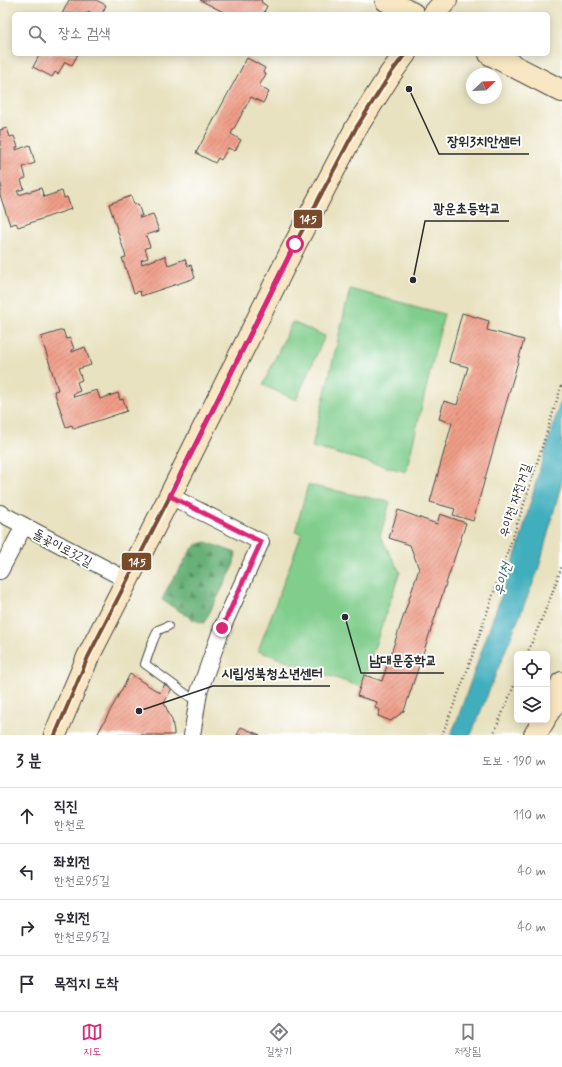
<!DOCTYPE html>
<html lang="ko">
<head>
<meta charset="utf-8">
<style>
	:root { --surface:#fff; --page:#f7f7f7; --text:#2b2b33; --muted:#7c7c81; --line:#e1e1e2; --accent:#db2777 }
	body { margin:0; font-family:Mynerve,"Poor Story",sans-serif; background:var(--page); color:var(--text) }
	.controls { position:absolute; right:12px; bottom:12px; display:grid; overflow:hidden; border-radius:6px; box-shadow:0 2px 10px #0003 }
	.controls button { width:36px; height:36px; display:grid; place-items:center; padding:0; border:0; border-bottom:1px solid var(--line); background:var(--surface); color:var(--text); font:20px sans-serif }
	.compass { position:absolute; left:466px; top:68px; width:36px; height:36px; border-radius:50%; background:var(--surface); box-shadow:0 2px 10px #0003; rotate:67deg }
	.stop { position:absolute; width:12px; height:12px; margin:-9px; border:3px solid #db2777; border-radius:50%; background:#fff }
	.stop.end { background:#db2777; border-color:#fff; box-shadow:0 1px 4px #0008 }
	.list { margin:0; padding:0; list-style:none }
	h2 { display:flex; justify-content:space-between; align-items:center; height:52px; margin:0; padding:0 16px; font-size:17px }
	h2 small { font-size:13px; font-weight:400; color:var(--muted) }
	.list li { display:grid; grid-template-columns:26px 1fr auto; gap:12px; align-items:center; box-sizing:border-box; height:56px; padding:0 16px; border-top:1px solid var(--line) }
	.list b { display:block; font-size:15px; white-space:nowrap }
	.list p { margin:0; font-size:13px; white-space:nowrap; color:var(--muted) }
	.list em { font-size:13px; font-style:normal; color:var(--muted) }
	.icon { flex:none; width:22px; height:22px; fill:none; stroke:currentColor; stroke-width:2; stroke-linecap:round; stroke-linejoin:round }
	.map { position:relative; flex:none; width:562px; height:735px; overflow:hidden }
	.search { position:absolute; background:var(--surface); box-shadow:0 2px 10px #0003; left:12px; right:12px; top:12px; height:44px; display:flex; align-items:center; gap:10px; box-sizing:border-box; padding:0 14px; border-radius:6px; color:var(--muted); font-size:15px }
	.sheet { height:276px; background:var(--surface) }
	nav { display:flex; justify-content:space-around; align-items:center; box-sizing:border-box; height:56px; border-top:1px solid var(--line); background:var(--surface); font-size:11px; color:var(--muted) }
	nav a { display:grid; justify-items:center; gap:2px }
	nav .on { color:var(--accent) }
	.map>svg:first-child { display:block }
</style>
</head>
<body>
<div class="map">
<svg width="562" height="735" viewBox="0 0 562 735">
	<defs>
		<pattern id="forest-firs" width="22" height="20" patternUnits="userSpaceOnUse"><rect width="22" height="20" fill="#68b078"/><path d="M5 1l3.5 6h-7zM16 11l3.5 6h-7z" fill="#568f63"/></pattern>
		<pattern id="building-hatch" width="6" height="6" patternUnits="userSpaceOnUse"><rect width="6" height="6" fill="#ef9d87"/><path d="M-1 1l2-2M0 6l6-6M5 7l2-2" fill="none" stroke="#c2806f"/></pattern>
	</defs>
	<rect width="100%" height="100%" fill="#fff"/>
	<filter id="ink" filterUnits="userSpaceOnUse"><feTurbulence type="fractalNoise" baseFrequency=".025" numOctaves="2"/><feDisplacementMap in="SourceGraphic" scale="8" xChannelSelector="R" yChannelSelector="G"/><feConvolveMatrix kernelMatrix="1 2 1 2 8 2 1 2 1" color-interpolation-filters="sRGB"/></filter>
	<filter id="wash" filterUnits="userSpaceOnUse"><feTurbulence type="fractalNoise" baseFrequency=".012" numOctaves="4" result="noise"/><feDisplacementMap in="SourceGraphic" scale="16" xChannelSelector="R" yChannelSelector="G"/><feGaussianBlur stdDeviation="0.9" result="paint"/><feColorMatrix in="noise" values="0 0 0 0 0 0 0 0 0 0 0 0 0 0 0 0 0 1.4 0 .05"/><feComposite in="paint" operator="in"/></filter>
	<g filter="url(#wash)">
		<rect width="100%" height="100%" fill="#e8e2c0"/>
		<polygon fill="url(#forest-firs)" stroke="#4a6e52" points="206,542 236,553 233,568 204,623 194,620 162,600 167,589 191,550 196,545"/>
		<g fill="#80cd8c" stroke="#567c5c">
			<polygon points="350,289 444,314 406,472 312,447"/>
			<polygon points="292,322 325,336 296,400 263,385"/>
			<polygon points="308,485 390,502 380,536 400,572 361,687 258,651 302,533 295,532"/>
		</g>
		<polygon fill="#3faebc" stroke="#356c74" points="562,396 562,481 538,571 471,735 450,735 456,723 518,548 536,482"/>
		<g id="blocks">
			<g fill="url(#building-hatch)">
				<polygon points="69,0 96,0 106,5 102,14 94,14 88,11 86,14 62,14"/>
				<polygon points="200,0 262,0 261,2 267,6 264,12 268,14 227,14"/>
				<polygon points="40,54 78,54 72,65 65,62 58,74 55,72 52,77 33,67"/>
				<polygon points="247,58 265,68 263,72 266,74 259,86 269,92 263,103 251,97 231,134 241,140 235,151 228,148 221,160 218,158 215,163 196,153"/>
				<polygon points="7,128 10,137 14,136 18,147 16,148 16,150 30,145 35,163 23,167 26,178 21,180 24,189 17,191 19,195 41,188 44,197 62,191 64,198 67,197 71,209 18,227 16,223 10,225 0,195 0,189 2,188 0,181 0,130"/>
				<polygon points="131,196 134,205 138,204 142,216 139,216 140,218 153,214 159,231 146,235 150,247 145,248 148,258 141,260 142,264 165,256 168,265 185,259 188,266 191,265 195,278 141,296 140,291 134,293 122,258 126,257 109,204"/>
				<polygon points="462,313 489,321 487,330 524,340 473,521 453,515 455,509 430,502 452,423 439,419 444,401 457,405 468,367 449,362"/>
				<polygon points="63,330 66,339 70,338 74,349 71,350 72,352 85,347 91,365 78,369 82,380 77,382 80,391 73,394 74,397 97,390 100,399 118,393 120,400 123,399 127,411 73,429 72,425 66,427 54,391 58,390 41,337"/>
				<polygon points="398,510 437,524 440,514 466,523 404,711 391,721 378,716 380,710 375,708 377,702 357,696 364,675 382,681 419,569 410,545 389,538"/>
				<polygon points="130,674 160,693 165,684 172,688 164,703 172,720 174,732 174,735 97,735"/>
				<polygon points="241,727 260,735 237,735"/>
			</g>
		</g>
	</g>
	<g filter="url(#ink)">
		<use href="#blocks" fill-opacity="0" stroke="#474641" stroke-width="1"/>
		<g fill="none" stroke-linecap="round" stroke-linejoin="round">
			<defs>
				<polyline id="lane" points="168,626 158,630 153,641 145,664 197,702"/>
				<g id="street">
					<polyline points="170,496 261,542 222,628 199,692 192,735"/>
					<polyline points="0,513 127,580"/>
					<polyline points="0,571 24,526"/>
				</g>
				<g id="secondary">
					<polyline points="386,0 413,14"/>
					<polyline points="434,14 446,0"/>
					<polyline points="490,54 562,91"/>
					<polyline points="547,714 556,701 562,683"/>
					<polyline points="55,735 62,718 88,657 170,496 295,244 356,128 391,73 405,54"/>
					<polyline points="535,735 544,720"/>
				</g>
			</defs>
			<use href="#lane" stroke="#474641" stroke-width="10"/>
			<use href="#street" stroke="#474641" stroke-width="18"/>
			<use href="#secondary" stroke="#474641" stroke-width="24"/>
			<g stroke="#474641" stroke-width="2.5" stroke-dasharray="1 3" stroke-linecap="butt">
				<polyline points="527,654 550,599 562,566"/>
				<polyline points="442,735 467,671 523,507 562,384"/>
				<polyline points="493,735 517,679"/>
			</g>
			<use href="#lane" stroke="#fff" stroke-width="8"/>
			<use href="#street" stroke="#fff" stroke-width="16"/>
			<use href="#secondary" stroke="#f9e7c3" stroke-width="22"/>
			<defs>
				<polyline id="bus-1" points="55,735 88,657 170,496 295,244 356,128 391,73 405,54"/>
			</defs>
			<use href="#bus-1" stroke="#fff" stroke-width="7"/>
			<use href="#bus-1" stroke="#7a4b2a" stroke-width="4"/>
		</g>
	</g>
	<g fill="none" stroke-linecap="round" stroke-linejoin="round" filter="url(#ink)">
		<polyline stroke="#db2777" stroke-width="5" points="222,628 261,542 170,496 295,244"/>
	</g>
	<g text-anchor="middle" stroke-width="4" stroke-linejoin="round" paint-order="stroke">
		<g font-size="13" fill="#2b2b2b" stroke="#fff">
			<text transform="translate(514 500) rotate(-72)" y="5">우이천 자전거길</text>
			<text transform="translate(63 547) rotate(28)" y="5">돌곶이로32길</text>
		</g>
		<g font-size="14" font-style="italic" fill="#335f65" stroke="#fff">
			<text transform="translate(502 579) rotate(-74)" y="5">우이천</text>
		</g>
	</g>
	<path fill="none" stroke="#2b2b2b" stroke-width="1.5" d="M409 89L439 154H529M413 280L425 221H509M345 617L361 673H444M139 711L213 686H330"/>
	<g fill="#2b2b2b" stroke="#fff" stroke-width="1.5">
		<circle cx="409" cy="89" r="4"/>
		<circle cx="413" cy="280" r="4"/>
		<circle cx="345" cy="617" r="4"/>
		<circle cx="139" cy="711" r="4"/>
	</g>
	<g font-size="14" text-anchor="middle" font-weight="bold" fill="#2b2b2b" stroke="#fff" stroke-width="4" stroke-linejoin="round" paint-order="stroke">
		<text x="484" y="146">장위3치안센터</text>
		<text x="467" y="213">광운초등학교</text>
		<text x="403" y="665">남대문중학교</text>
		<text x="272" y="678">시립성북청소년센터</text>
	</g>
	<g stroke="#fff" stroke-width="1.5">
		<rect x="293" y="209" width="30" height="20" rx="4" fill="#7a4b2a"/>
		<rect x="121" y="552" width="31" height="19" rx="4" fill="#7a4b2a"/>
	</g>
	<g font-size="11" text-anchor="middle" font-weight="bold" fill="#fff">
		<text x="308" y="223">145</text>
		<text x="137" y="566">145</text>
	</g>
</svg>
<div class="controls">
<button><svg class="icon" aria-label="locate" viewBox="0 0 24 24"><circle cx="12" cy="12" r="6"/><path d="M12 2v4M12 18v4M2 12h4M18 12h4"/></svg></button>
<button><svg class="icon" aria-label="layers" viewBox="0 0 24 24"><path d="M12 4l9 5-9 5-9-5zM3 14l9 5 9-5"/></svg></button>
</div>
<svg class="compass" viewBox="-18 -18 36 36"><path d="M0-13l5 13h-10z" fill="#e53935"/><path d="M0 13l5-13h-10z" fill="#7c7c81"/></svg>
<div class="stop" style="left:295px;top:244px"></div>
<div class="stop end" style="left:222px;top:628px"></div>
<div class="search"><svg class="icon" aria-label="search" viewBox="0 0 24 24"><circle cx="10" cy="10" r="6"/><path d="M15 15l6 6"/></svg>장소 검색</div>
</div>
<section class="sheet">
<h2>3 분<small>도보 · 190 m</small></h2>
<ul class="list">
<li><svg class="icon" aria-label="ahead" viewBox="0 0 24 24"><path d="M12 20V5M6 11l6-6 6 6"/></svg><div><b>직진</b><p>한천로</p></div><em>110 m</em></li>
<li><svg class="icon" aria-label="left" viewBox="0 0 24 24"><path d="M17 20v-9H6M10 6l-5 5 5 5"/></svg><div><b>좌회전</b><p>한천로95길</p></div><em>40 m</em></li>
<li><svg class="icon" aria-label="right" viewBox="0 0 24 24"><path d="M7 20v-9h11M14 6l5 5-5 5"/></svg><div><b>우회전</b><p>한천로95길</p></div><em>40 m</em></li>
<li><svg class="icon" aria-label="arrive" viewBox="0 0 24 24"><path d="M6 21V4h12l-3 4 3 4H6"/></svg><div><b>목적지 도착</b></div></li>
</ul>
</section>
<nav>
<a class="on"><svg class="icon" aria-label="map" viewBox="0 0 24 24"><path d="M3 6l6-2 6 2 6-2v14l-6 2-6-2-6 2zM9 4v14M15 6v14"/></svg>지도</a>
<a><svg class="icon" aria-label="directions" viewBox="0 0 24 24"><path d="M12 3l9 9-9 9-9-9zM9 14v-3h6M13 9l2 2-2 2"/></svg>길찾기</a>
<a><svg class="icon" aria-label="saved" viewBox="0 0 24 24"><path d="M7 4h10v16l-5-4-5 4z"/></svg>저장됨</a>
</nav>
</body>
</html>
